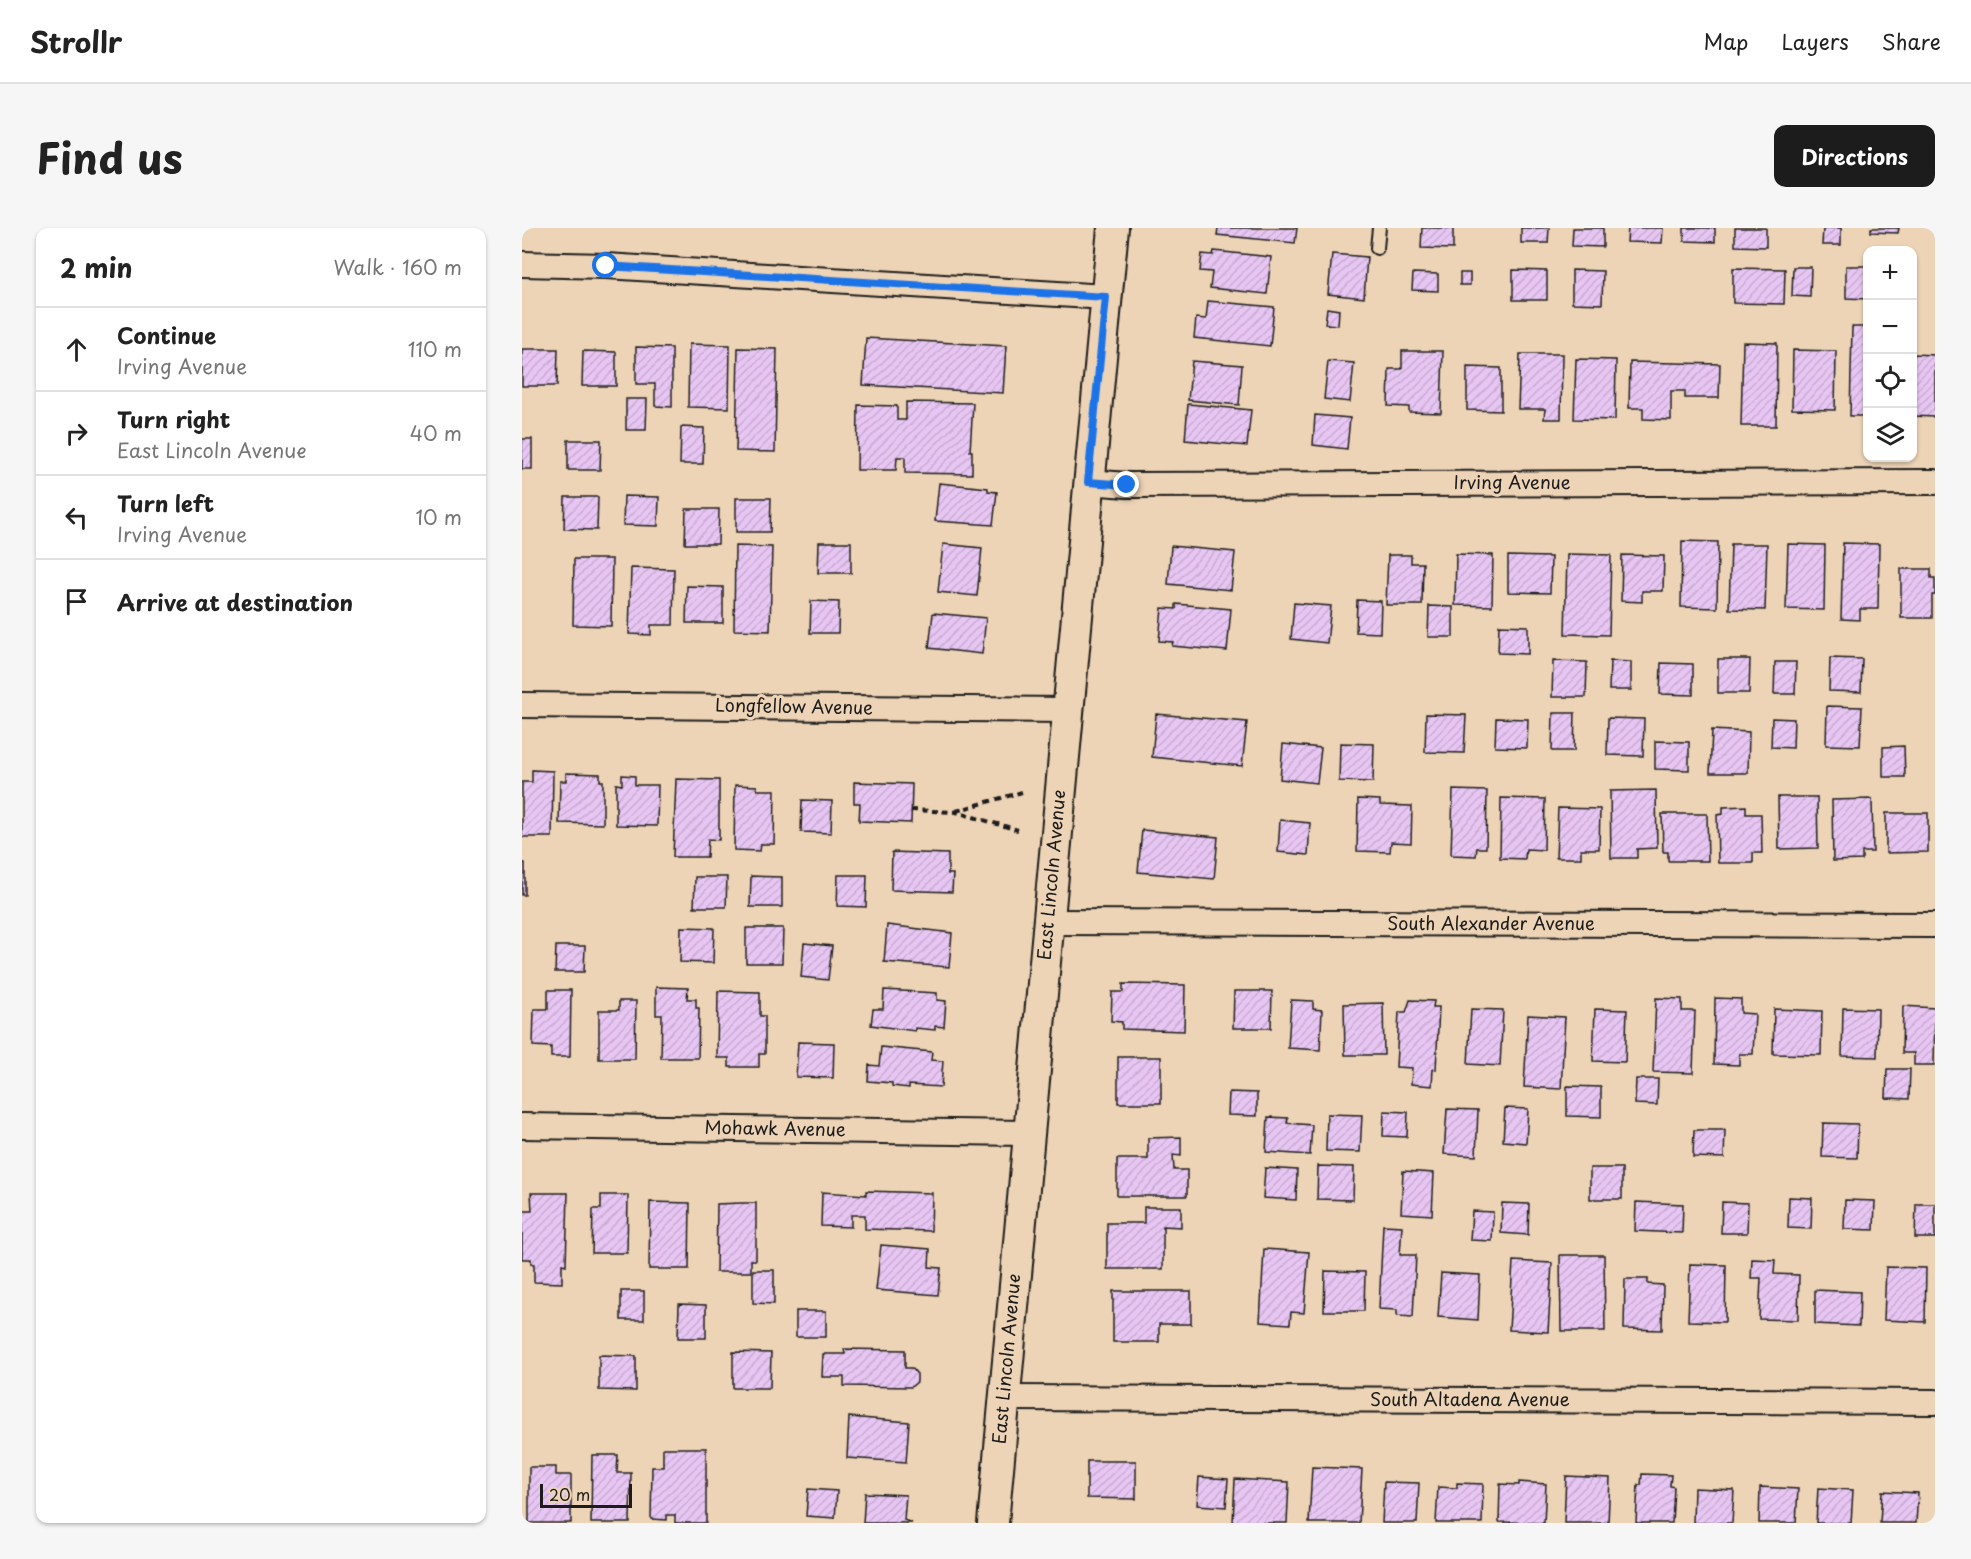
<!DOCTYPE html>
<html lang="en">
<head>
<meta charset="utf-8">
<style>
	:root { --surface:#fff; --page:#f6f6f6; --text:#222; --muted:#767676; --line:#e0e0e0; --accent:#1c1c1c }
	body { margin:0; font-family:"Playpen Sans",sans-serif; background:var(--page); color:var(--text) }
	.controls { position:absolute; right:18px; top:18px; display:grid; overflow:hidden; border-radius:12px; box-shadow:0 2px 4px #0004 }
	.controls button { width:54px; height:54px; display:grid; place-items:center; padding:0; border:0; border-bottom:2px solid var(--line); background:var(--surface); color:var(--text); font:30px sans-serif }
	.scale { position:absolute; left:18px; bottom:15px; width:92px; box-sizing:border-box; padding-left:6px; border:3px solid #1c1c1c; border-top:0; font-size:16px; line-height:21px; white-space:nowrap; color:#1c1c1c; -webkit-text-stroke:4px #eed4b6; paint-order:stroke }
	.stop { position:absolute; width:18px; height:18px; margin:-14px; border:4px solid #1a73e8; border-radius:50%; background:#fff }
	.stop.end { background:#1a73e8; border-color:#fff; box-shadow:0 2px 6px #0008 }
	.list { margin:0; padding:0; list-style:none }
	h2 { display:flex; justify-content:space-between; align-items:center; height:78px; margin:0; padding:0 24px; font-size:26px }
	h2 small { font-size:20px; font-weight:400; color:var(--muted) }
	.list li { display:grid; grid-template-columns:39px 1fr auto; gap:18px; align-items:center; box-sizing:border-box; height:84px; padding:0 24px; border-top:2px solid var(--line) }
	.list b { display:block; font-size:22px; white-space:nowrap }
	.list p { margin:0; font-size:20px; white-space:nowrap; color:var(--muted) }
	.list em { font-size:20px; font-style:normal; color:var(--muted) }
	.icon { flex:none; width:33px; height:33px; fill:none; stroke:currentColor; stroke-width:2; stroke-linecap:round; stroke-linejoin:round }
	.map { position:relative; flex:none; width:1413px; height:1295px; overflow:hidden; border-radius:12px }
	header { display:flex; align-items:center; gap:36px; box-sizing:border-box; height:84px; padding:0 30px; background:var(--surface); border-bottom:2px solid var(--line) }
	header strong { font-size:28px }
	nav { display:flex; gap:33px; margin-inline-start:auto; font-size:21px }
	.intro { display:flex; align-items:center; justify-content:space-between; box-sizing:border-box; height:144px; padding:0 36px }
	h1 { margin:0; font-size:42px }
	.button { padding:15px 27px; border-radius:12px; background:var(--accent); color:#fff; font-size:21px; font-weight:700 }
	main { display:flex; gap:36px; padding:0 36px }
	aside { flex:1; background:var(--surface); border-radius:12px; box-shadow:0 2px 4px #0004 }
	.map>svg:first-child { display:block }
</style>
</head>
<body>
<header>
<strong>Strollr</strong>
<nav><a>Map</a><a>Layers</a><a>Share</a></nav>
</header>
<div class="intro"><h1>Find us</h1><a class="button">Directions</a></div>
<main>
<aside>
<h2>2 min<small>Walk · 160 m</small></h2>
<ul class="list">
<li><svg class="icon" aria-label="ahead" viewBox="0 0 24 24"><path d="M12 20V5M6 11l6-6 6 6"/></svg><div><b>Continue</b><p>Irving Avenue</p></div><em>110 m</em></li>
<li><svg class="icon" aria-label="right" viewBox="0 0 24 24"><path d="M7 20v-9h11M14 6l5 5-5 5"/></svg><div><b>Turn right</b><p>East Lincoln Avenue</p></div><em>40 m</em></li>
<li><svg class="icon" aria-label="left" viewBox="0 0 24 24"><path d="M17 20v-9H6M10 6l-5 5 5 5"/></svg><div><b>Turn left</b><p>Irving Avenue</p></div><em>10 m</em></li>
<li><svg class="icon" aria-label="arrive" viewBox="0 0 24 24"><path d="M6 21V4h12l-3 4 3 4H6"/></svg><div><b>Arrive at destination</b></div></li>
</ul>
</aside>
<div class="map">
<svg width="1413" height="1295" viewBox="0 0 1413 1295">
	<defs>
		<pattern id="building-hatch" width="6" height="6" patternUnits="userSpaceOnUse" patternTransform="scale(1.5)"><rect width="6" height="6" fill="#e8c6f3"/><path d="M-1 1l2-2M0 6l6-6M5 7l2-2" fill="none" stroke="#c6aad0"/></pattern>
	</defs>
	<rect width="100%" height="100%" fill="#eed4b6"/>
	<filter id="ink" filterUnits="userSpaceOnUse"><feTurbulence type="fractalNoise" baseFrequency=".0167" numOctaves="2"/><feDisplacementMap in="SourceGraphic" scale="12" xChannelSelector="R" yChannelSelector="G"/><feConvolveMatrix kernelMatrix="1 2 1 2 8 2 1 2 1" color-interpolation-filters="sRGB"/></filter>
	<g filter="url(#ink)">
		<g fill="url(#building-hatch)" stroke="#1c1c1c" stroke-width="1.5">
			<polygon points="696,0 775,0 773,15 695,7"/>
			<polygon points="900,0 931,0 931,21 899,20"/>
			<polygon points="999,0 1027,0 1026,15 999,15"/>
			<polygon points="1051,0 1081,0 1081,19 1050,18"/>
			<polygon points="1106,0 1141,0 1140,15 1105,14"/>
			<polygon points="1162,0 1193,0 1193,14 1162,13"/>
			<polygon points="1213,0 1244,0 1244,19 1213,18"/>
			<polygon points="1301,0 1319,0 1319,17 1300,17"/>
			<polygon points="1349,0 1377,0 1376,5 1349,4"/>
			<polygon points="692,23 749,29 745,66 688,60 690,44 678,43 680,26 691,27"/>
			<polygon points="810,26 845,29 842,70 806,66"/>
			<polygon points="1324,38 1346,38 1346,71 1324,70"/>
			<polygon points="1271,39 1289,39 1288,69 1270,68"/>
			<polygon points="1211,40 1263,41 1262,76 1211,75"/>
			<polygon points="991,42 1025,43 1025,72 991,72"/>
			<polygon points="1050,42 1081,43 1080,76 1050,75"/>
			<polygon points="891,45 916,46 916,63 890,62"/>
			<rect x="938" y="45" width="10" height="12"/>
			<polygon points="686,73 752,79 748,118 672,110 674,90 684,91"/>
			<polygon points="805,80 817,82 816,97 803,96"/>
			<polygon points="1330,99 1346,99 1346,188 1328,188"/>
			<polygon points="344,110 484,118 481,165 341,157"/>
			<polygon points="1221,114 1255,115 1254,198 1219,198"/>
			<polygon points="167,116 208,117 207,180 166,179"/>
			<polygon points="114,119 150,120 150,179 133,178 133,156 114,156"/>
			<polygon points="216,120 255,121 253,224 214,223"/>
			<polygon points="0,121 36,121 35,158 0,158"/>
			<polygon points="1271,122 1314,123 1313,182 1270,181"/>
			<polygon points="61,123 94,124 94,158 60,158"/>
			<polygon points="880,123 921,123 919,185 887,184 887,179 866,178 867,141 880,141"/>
			<polygon points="998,126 1040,126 1039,191 1022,191 1023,181 996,181"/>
			<polygon points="1390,126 1413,127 1413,189 1390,188"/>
			<polygon points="1054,131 1094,132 1093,192 1052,191"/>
			<polygon points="670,133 720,137 717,177 666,172"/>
			<polygon points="806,133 832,135 828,174 802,171"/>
			<polygon points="1108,134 1198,136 1197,170 1163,170 1163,163 1149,163 1149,192 1121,191 1121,180 1107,180"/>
			<polygon points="945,139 979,140 979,183 945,182"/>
			<polygon points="104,171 125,171 124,202 104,202"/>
			<polygon points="384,174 451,175 448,223 450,223 450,246 383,245 383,229 375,229 374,242 335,242 336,177 375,178 375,192 384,192"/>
			<polygon points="666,176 729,182 725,218 663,212"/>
			<polygon points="793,187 828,190 825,221 791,217"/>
			<polygon points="159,199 182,200 181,236 158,236"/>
			<rect x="0" y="211" width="10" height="30"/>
			<polygon points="46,212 79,212 78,242 46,242"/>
			<polygon points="417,255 466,260 466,263 475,264 471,297 413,293"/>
			<polygon points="102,268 137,269 136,298 101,297"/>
			<polygon points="43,269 76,269 75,302 42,301"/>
			<polygon points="214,270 249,270 248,304 214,304"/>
			<polygon points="164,281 197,281 196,316 163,316"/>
			<polygon points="1160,313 1196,314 1195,380 1159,379"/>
			<polygon points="297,314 329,314 329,345 296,345"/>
			<polygon points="1321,315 1357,316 1356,381 1338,381 1338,392 1319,391"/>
			<polygon points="421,316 460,320 455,368 416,364"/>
			<polygon points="1209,316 1245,316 1243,382 1207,381"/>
			<polygon points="1266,316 1303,317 1302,382 1264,381"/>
			<polygon points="213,318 250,319 248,403 212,402"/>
			<polygon points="649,318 713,324 709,362 646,356"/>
			<polygon points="934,326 971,327 970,378 933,377"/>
			<polygon points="1045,326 1089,327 1087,407 1043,406"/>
			<polygon points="866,327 889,327 889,335 901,335 900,377 864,377"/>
			<polygon points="1100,327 1142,328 1141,363 1120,363 1120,374 1099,373"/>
			<polygon points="986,328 1029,329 1028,365 986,364"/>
			<polygon points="52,331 90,331 89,398 51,397"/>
			<polygon points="109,340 152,341 151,397 129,397 129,407 107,406"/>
			<polygon points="1379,341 1409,341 1409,350 1413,350 1413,367 1410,367 1410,390 1379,390"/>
			<polygon points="165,358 201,359 201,395 164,395"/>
			<polygon points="835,372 859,373 858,405 834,404"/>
			<polygon points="289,373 317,374 316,405 288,405"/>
			<polygon points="772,375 809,378 805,415 769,411"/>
			<polygon points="654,376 709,381 705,423 650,418 651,414 637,413 640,380 654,381"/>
			<polygon points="907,378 931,379 931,409 906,409"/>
			<polygon points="411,385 464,390 460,426 407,420"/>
			<polygon points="977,397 1006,398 1006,426 976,425"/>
			<polygon points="1308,430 1340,431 1339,464 1307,463"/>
			<polygon points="1196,431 1228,431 1227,465 1196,465"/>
			<polygon points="1031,433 1065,434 1064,469 1030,469"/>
			<polygon points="1088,433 1109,434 1109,462 1087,462"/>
			<polygon points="1253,434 1274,434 1273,466 1252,466"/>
			<polygon points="1139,435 1171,436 1171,467 1138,466"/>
			<polygon points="1305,478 1340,479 1338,518 1304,517"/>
			<polygon points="1031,485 1053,485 1052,523 1030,523"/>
			<polygon points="634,486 725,494 720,538 630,529"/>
			<polygon points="904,486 944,487 942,525 903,524"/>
			<polygon points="974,490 1006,491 1005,520 973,519"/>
			<polygon points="1086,490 1122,491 1121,528 1085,527"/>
			<polygon points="1250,490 1272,491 1271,520 1249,519"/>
			<polygon points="1190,502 1227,504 1226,545 1188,545"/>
			<polygon points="1133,513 1167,514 1167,542 1133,541"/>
			<polygon points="818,515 852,516 851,554 817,553"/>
			<polygon points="761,516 799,520 795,555 758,551"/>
			<polygon points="1382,518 1383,549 1361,549 1361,519"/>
			<polygon points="10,542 31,543 30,609 0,609 0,554 10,554"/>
			<polygon points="44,545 78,546 78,553 81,553 81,596 37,595 38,553 44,553"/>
			<polygon points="100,547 113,548 113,557 136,557 135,598 94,597 94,556 100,557"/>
			<polygon points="154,551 197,552 197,612 186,611 185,629 151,629"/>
			<polygon points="332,554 390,556 389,595 337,593 338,575 332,575"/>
			<polygon points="213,557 235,558 235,562 253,562 252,616 239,616 238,623 212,622"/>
			<polygon points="931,562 965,563 964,620 955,620 954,628 929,627"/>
			<polygon points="1134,562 1135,620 1115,621 1115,630 1089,630 1088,563"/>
			<polygon points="1256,569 1295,569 1296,620 1257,621"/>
			<polygon points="979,570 1023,571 1022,622 1004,621 1003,631 978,630"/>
			<polygon points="836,571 858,572 858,577 890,578 889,615 869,614 868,624 835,623"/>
			<polygon points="1350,571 1351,624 1340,624 1340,632 1311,633 1310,572"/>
			<polygon points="280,572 310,573 309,605 279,604"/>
			<polygon points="1224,578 1224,586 1239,586 1240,625 1231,625 1231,635 1196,635 1195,587 1201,586 1201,579"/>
			<polygon points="1036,580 1078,581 1077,621 1059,621 1059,630 1034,630"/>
			<polygon points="1364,585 1406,585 1406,624 1364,625"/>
			<polygon points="1140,586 1185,586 1186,633 1146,633 1146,624 1141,624"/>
			<polygon points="758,592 788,595 786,627 756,624"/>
			<polygon points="620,602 696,609 692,651 616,644"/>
			<polygon points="370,624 426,626 426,646 431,646 430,664 369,662"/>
			<rect x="0" y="635" width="3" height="32"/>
			<polygon points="316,647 345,647 344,679 315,678"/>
			<polygon points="229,648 260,649 260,679 228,679"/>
			<polygon points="173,649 205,649 204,679 172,679"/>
			<polygon points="365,697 430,705 427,739 362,734"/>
			<polygon points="159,699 192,700 191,735 158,734"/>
			<polygon points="224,700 261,700 260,735 224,735"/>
			<polygon points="282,715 310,718 306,752 279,749"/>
			<polygon points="34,718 63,718 62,744 33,744"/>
			<polygon points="601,756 663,757 662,803 600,801 600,794 589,793 590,764 601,764"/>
			<polygon points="134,759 166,760 165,771 174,771 174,780 177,780 176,830 139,830 140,787 134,787"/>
			<polygon points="26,762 49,762 48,829 29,829 29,819 11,818 12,781 26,781"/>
			<polygon points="362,762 415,765 415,772 424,773 422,799 413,798 413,802 393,800 393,803 349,797 351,781 361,781"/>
			<polygon points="196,763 238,764 238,788 243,788 243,826 237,826 237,839 207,839 207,830 195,830"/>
			<polygon points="712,763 750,763 749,800 711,800"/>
			<polygon points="1134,770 1160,771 1160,783 1173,783 1171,845 1131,844"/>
			<polygon points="1193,770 1219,771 1219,785 1233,786 1231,826 1217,826 1217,837 1192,836"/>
			<polygon points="769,772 791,773 791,781 800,782 798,822 766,820"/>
			<polygon points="888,772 912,773 911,779 917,779 914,842 911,841 910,858 889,856 890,840 874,839 877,784 884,784"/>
			<polygon points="97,773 114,773 113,831 77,831 77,782 97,782"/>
			<polygon points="861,775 862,827 823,827 822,776"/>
			<polygon points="1381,778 1413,780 1412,837 1392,837 1392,825 1380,825"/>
			<polygon points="1321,780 1356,781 1355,829 1320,828"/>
			<polygon points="949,781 981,782 978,838 946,836"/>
			<polygon points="1073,781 1105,782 1103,834 1071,833"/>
			<polygon points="1252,781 1300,783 1299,827 1251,826"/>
			<polygon points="1006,787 1043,789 1039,861 1002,859"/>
			<polygon points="276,814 312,815 311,850 274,849"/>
			<polygon points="359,819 410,824 409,832 421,833 419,859 387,857 387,860 370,858 370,855 346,853 347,837 357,838"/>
			<rect x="596" y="829" width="43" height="46"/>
			<polygon points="1365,841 1388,841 1387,871 1364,870"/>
			<polygon points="1114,851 1136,851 1135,877 1113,876"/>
			<polygon points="1045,858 1079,859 1079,889 1045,888"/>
			<polygon points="707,864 735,865 735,888 706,887"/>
			<polygon points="983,880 1006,881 1004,915 981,913"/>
			<polygon points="925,881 956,882 954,928 922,926"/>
			<polygon points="862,883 886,884 885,909 861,908"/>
			<polygon points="805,886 840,887 838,924 804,923"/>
			<polygon points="746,889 766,890 765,895 790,897 788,927 744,924"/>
			<polygon points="1301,895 1336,896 1335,930 1300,929"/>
			<polygon points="1172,902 1203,902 1202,930 1171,929"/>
			<polygon points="659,909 659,928 651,927 652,942 665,942 665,968 595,968 595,931 626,931 626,910"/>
			<polygon points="796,938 832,939 831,972 795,971"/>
			<polygon points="743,940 775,942 774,972 741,970"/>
			<rect x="1068" y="940" width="32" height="31"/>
			<polygon points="881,943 912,945 910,987 879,985"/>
			<polygon points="344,963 410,965 409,1003 343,1001 343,987 329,987 329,999 299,998 300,964 344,967"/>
			<polygon points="9,965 46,965 44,1037 40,1036 40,1055 12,1054 12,1036 9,1036 9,1031 0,1031 0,983 10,983"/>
			<polygon points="79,967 106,967 105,1025 70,1025 71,981 79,981"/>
			<polygon points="1267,969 1290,970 1289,1001 1266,1000"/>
			<polygon points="1323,972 1353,973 1352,1002 1322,1001"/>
			<polygon points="128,974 168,975 167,1041 127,1041"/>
			<polygon points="1114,974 1161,976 1160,1005 1113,1003"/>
			<polygon points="1200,974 1226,975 1225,1005 1199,1005"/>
			<polygon points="219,975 234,975 234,1032 229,1032 229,1044 194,1044 195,976"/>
			<polygon points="980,975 1007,976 1006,1007 979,1005"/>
			<polygon points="1394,976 1413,976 1413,1010 1393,1010"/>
			<polygon points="622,979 659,979 659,999 641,998 641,1041 585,1041 585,995 622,995"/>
			<polygon points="950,983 971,984 970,1013 948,1012"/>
			<polygon points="861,997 880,998 878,1027 894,1027 891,1089 875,1088 875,1082 857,1081"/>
			<polygon points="359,1017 408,1021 407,1039 419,1040 416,1067 354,1062"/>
			<polygon points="742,1021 787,1024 782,1085 769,1084 768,1096 738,1094"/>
			<polygon points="1038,1027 1082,1027 1083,1103 1039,1103"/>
			<polygon points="1230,1031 1253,1032 1252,1046 1277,1047 1276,1092 1237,1091 1239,1050 1229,1050"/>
			<polygon points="991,1033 1030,1035 1026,1104 987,1102"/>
			<polygon points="1168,1036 1204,1037 1203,1094 1166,1093"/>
			<polygon points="1364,1039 1404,1040 1403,1094 1362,1092"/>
			<polygon points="231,1042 252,1042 252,1076 231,1075"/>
			<polygon points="803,1043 843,1044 842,1083 802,1083"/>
			<polygon points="919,1045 958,1047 956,1092 916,1089"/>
			<polygon points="1103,1051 1126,1051 1126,1056 1141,1057 1140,1102 1102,1101"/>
			<polygon points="1293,1062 1338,1064 1337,1098 1293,1096"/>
			<rect x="99" y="1063" width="23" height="29"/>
			<polygon points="591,1063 669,1063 669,1096 637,1096 637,1114 591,1114"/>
			<polygon points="157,1076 184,1077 184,1110 156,1110"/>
			<rect x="274" y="1083" width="30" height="26"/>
			<polygon points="322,1121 383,1122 383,1140 390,1140 395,1146 395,1154 389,1159 322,1158 322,1149 300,1149 301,1126 323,1126"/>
			<polygon points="211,1124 249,1125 248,1160 211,1160"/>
			<polygon points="77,1127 114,1128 114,1163 77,1162"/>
			<polygon points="327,1189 387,1194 384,1234 325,1230"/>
			<polygon points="141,1220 184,1220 184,1295 153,1295 153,1287 145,1287 145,1292 129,1291 130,1239 141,1239"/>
			<polygon points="70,1227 96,1227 95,1245 109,1245 108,1295 69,1295"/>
			<polygon points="565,1233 614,1233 614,1271 565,1270"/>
			<polygon points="7,1239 34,1239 34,1247 49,1247 49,1295 7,1295"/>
			<polygon points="790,1239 840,1241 837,1295 787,1295"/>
			<polygon points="1120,1246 1149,1247 1148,1258 1152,1259 1150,1295 1114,1295 1116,1257 1119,1257"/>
			<polygon points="1044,1248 1088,1250 1086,1295 1042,1295"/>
			<polygon points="677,1249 706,1251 704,1279 675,1277"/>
			<polygon points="713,1251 767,1254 765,1295 711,1295"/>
			<polygon points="862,1254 897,1255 895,1295 860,1295"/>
			<polygon points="997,1254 1024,1256 1022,1295 977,1294 978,1256 997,1257"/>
			<polygon points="935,1255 961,1256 960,1295 914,1295 916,1259 935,1260"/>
			<polygon points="1238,1259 1276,1261 1274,1295 1237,1295"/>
			<polygon points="1172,1260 1212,1262 1210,1295 1171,1295"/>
			<polygon points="1296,1260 1331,1262 1329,1295 1294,1295"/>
			<polygon points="286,1261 315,1263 313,1290 284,1288"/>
			<polygon points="1360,1263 1396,1265 1394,1295 1358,1295"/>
			<polygon points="343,1265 384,1267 382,1292 390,1295 341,1295"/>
		</g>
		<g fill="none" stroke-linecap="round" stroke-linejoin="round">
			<defs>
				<polyline id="service" points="855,20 857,0"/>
				<g id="minor">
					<polyline points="0,36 84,38 584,69"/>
					<polyline points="566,254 605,257 1413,254"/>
					<polyline points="0,477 545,482"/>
					<polyline points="525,694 1413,697"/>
					<polyline points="0,898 506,905"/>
					<polyline points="482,1170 1413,1174"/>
				</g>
				<polyline id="tertiary" points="471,1295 591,0"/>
			</defs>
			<use href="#service" stroke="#1c1c1c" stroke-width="16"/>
			<use href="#minor" stroke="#1c1c1c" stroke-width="28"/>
			<use href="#tertiary" stroke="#1c1c1c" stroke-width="34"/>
			<g stroke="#1c1c1c" stroke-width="4" stroke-dasharray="6 4.5" stroke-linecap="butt">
				<polyline points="389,582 434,584 496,602"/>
				<polyline points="434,583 500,564"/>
			</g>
			<use href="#service" stroke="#eed4b6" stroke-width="12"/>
			<use href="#minor" stroke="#eed4b6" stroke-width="24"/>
			<use href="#tertiary" stroke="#eed4b6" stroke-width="30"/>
		</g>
	</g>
	<g fill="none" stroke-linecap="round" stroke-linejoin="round" filter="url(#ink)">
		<polyline stroke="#1a73e8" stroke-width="8" points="84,38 584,69 566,254 605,257"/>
	</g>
	<g text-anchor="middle" stroke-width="6" stroke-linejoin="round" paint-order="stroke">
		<g font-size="18" fill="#1c1c1c" stroke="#eed4b6">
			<text x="990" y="261">Irving Avenue</text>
			<text transform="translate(272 479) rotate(1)" y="6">Longfellow Avenue</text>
			<text transform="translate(530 647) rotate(-85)" y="6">East Lincoln Avenue</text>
			<text x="969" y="702">South Alexander Avenue</text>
			<text transform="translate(253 901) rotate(1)" y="6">Mohawk Avenue</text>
			<text transform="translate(485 1131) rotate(-85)" y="6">East Lincoln Avenue</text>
			<text x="948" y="1178">South Altadena Avenue</text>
		</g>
	</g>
</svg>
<div class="controls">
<button>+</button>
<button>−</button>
<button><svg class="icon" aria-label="locate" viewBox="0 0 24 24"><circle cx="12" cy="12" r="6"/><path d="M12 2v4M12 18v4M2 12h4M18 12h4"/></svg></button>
<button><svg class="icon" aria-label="layers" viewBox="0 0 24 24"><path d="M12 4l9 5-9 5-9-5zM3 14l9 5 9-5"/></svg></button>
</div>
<div class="scale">20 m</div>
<div class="stop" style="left:84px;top:38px"></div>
<div class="stop end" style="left:605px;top:257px"></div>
</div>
</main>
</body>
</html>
